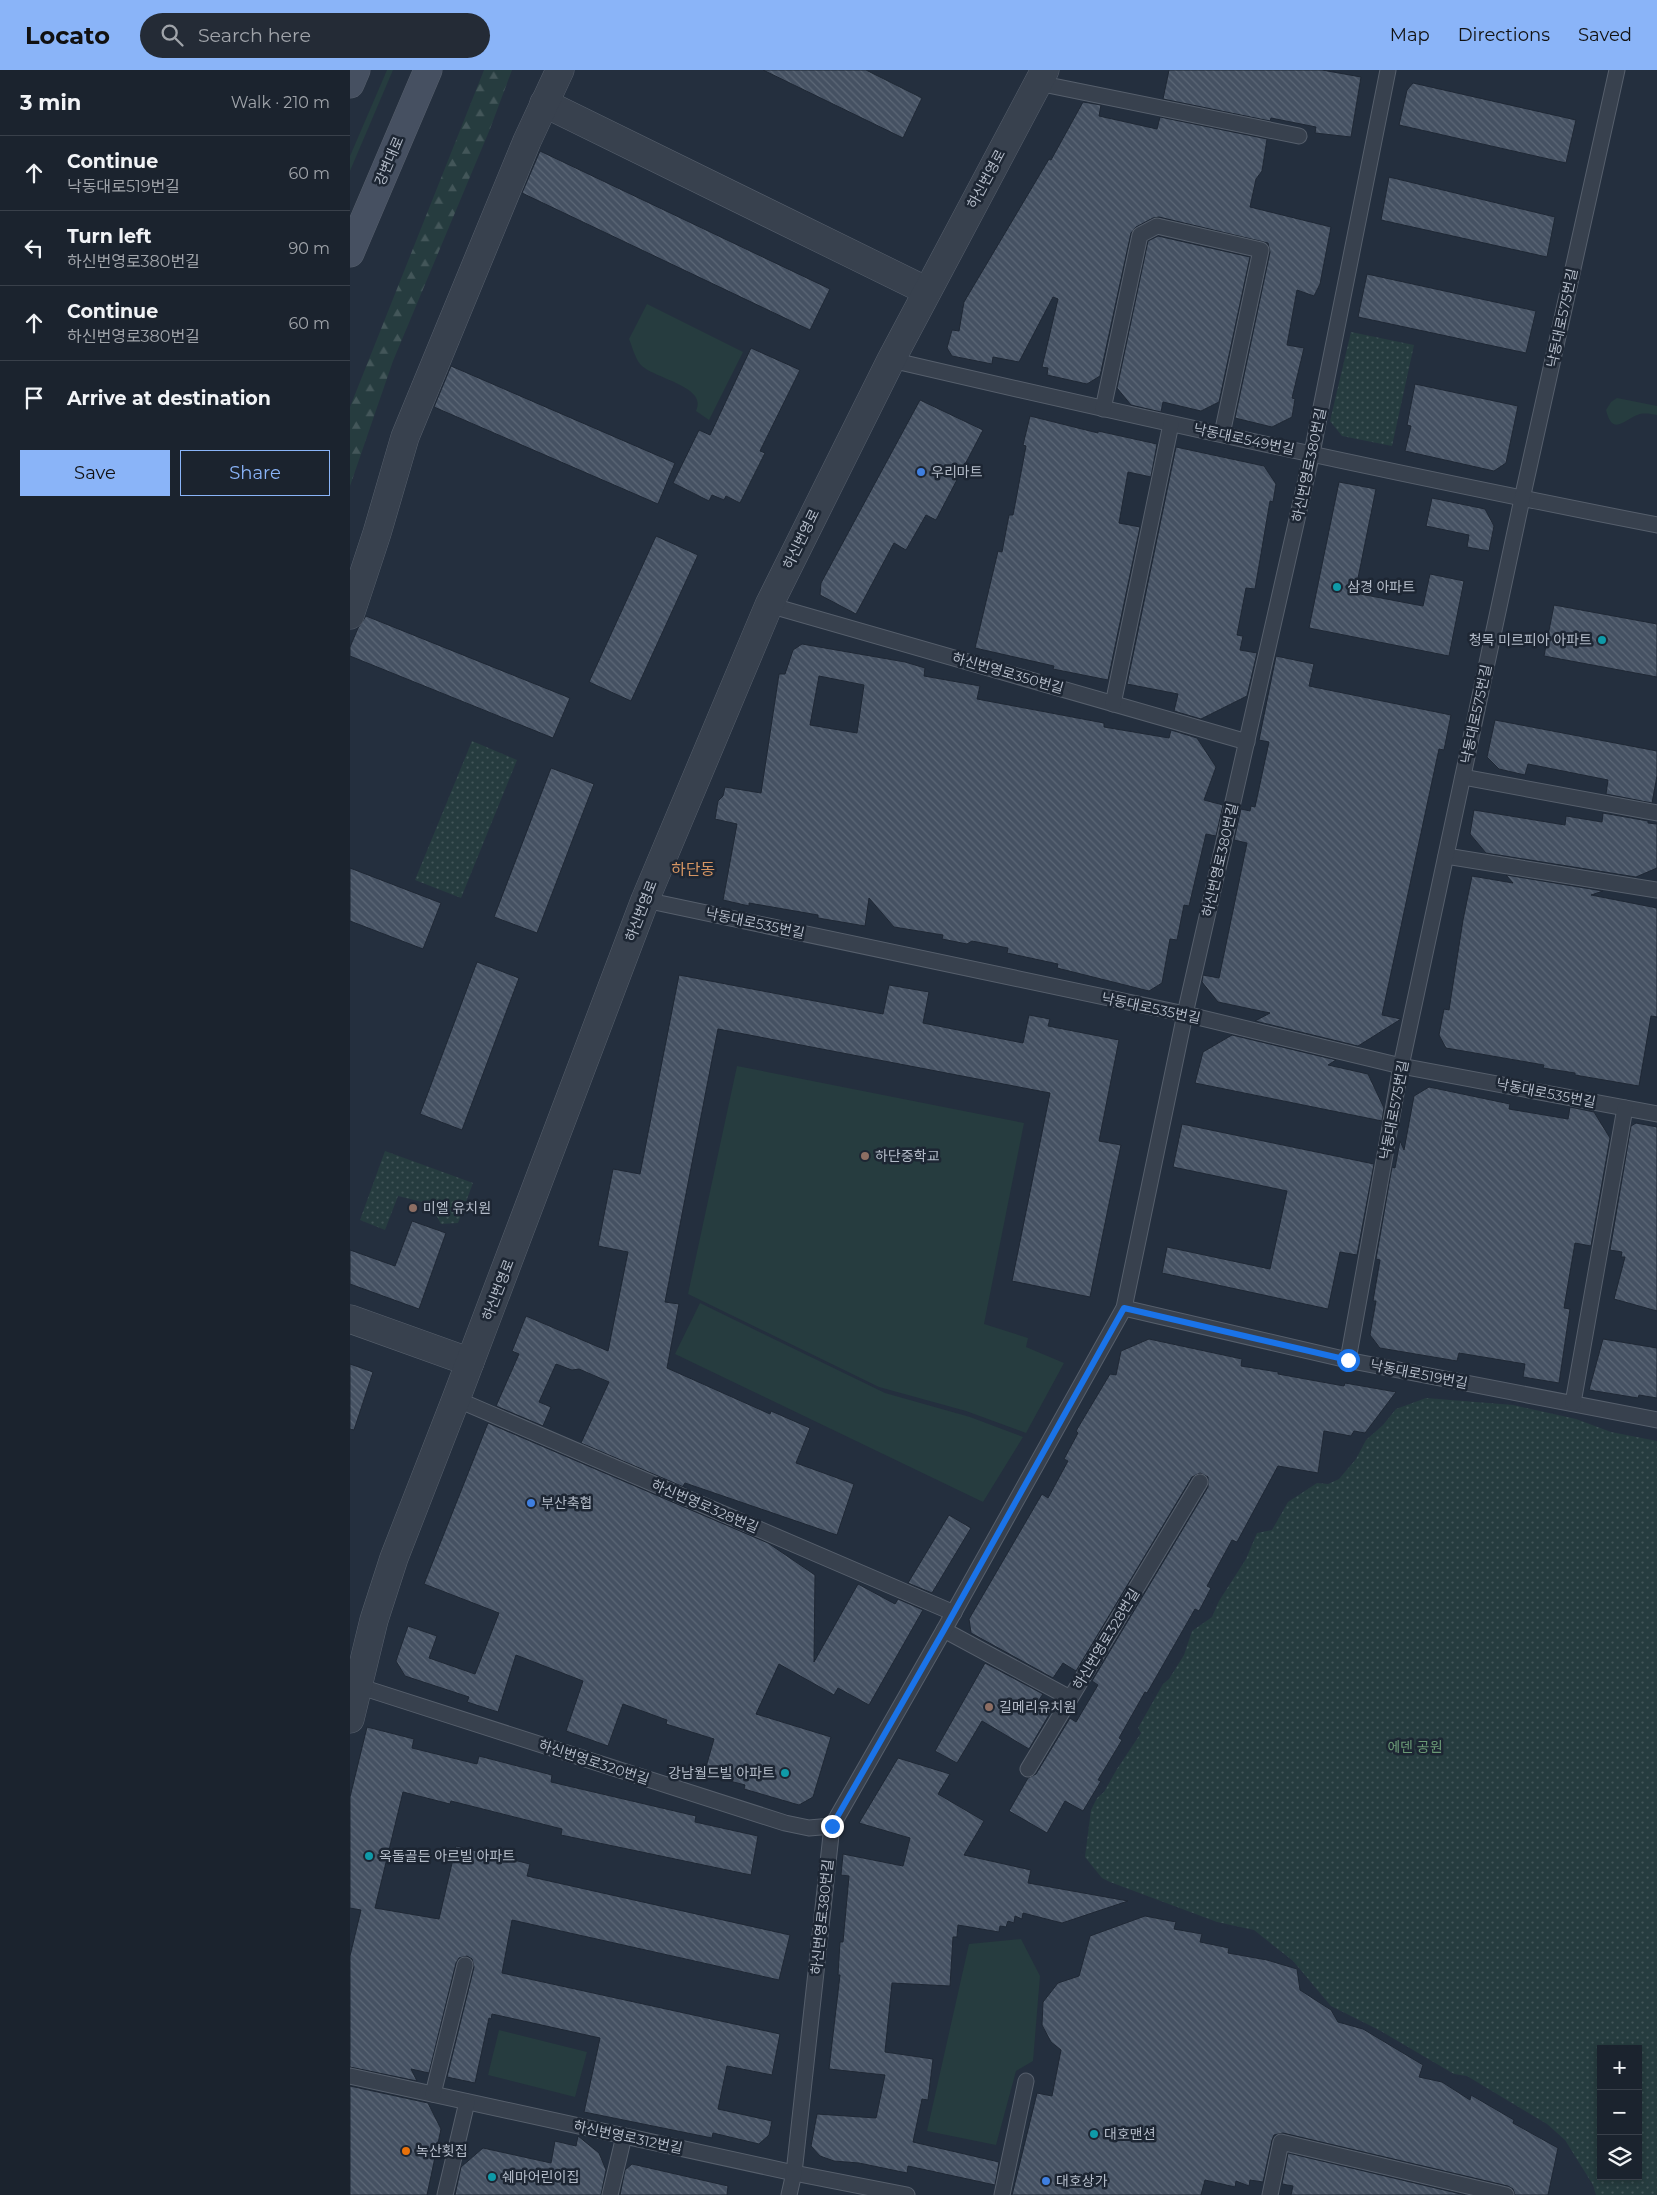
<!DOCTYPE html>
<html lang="en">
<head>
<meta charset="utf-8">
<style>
	:root { --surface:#1b232e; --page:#242b36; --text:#f1f3f6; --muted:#a0a4aa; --line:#39404a; --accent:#8ab4f8 }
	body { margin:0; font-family:Montserrat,"Noto Sans KR",sans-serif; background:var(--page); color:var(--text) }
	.controls { position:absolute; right:15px; bottom:15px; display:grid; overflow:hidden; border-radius:0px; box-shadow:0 2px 8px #0003 }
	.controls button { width:45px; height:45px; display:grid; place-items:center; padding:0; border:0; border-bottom:1px solid var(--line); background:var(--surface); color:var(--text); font:25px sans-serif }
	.stop { position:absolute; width:15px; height:15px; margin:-11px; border:4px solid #1a73e8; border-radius:50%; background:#fff }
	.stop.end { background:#1a73e8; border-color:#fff; box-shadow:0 1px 5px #0008 }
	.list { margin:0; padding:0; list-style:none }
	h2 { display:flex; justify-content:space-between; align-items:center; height:65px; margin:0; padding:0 20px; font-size:21px }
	h2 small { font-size:16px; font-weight:400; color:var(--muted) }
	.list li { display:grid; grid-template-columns:32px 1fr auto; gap:15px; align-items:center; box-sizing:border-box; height:75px; padding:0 20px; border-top:1px solid var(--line) }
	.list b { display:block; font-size:19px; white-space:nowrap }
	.list p { margin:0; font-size:16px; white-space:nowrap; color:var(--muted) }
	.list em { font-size:16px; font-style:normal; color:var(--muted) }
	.actions { display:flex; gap:10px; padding:15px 20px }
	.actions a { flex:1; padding:11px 0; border:1px solid var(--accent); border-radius:0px; text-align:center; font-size:18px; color:var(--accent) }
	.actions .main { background:var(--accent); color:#111 }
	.icon { flex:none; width:28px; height:28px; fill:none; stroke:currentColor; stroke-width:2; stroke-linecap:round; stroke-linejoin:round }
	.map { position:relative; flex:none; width:1307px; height:2125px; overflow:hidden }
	header { display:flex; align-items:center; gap:30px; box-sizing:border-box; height:70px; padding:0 25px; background:var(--accent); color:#111 }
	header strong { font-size:24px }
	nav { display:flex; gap:28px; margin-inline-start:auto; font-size:18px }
	.search { width:350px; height:45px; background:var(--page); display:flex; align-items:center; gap:12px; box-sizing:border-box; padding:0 18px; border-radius:28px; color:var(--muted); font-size:19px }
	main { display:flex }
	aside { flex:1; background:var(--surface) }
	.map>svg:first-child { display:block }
</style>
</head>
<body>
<header>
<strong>Locato</strong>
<div class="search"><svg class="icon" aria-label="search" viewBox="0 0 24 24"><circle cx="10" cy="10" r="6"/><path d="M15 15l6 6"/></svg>Search here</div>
<nav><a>Map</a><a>Directions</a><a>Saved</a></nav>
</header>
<main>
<aside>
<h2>3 min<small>Walk · 210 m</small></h2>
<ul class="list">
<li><svg class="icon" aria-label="ahead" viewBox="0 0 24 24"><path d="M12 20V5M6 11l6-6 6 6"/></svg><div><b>Continue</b><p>낙동대로519번길</p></div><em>60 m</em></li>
<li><svg class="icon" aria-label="left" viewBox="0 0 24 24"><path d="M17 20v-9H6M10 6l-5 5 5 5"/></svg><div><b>Turn left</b><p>하신번영로380번길</p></div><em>90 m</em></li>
<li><svg class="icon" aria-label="ahead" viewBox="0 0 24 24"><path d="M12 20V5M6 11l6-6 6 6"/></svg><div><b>Continue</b><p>하신번영로380번길</p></div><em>60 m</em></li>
<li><svg class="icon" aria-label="arrive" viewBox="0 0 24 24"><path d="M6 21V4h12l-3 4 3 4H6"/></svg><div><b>Arrive at destination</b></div></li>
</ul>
<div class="actions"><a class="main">Save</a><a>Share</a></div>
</aside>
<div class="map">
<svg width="1307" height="2125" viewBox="0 0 1307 2125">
	<defs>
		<pattern id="forest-firs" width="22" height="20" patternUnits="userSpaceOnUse" patternTransform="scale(1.25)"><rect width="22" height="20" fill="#263c3f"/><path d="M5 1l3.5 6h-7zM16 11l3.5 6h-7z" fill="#435659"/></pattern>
		<pattern id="park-dots" width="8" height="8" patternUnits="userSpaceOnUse" patternTransform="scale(1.25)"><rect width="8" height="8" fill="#263c3f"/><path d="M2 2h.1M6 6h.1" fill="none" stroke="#435659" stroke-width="1.8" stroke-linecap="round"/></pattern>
		<pattern id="building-back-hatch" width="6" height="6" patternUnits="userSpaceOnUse" patternTransform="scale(1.25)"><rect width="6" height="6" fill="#455162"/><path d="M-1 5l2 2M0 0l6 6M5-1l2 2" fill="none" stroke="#5d6877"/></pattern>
	</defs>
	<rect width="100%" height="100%" fill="#242f3e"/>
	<g fill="#263c3f">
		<polygon points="37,0 43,0 0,101 0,86"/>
		<path d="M297,234L393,282L359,350L346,341C359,316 301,308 290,294C285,288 282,276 279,269Z"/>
		<path d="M1267,328L1307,336V345C1301,344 1296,343 1290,344C1275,348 1263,368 1256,340L1261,332Z"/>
		<polygon points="387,996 674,1053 634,1254 678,1268 676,1277 714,1293 676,1363 616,1341 529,1317 338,1224"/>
		<polygon points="350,1233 535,1323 620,1347 673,1367 633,1432 325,1284"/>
		<polygon points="671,1869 690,1906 683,1991 666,2001 646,2075 577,2061 619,1874"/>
		<polygon points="149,1960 237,1982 225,2027 138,2005"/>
	</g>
	<polygon fill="url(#forest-firs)" points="134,0 162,0 140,59 43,291 0,416 0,337"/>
	<g fill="url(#park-dots)" fill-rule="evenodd">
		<polygon points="1001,262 1064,275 1042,376 992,366 980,351"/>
		<polygon points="122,671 167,690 111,828 65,810"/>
		<polygon points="35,1081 123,1113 108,1153 91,1154 80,1134 48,1126 35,1160 10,1150"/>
		<path d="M1076,1328L1163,1335L1226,1349L1261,1362L1307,1371V2125H1246L1243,2115L1215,2070L1197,2054L1117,2006L1104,2004L1029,1960L981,1936L943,1891L904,1860L867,1852L760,1812L752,1808L735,1787L741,1740L747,1728L754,1722L767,1699L791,1663L788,1658L813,1614L819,1609L834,1585L842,1561L862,1547L869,1531L896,1489L907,1463L922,1460L938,1432L967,1413L978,1414L989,1409L1006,1389L1016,1370L1033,1355L1046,1339ZM1251,1979H1288V2106H1251Z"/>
	</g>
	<g fill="url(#building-back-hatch)" stroke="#1f2835" fill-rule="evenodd">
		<polygon points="413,0 516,0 572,28 553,68"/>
		<polygon points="819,0 972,0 1011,7 1001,67 965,63 966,57 921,48 920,51 813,29"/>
		<polygon points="1063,13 1226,50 1216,93 1049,55 1057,20"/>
		<polygon points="733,32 751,35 749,46 807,59 810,47 917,69 912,101 906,109 900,137 981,157 970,214 964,226 947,220 937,275 954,278 942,328 945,329 942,347 922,357 885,348 920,182 918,173 809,147 803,148 786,157 781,163 750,306 737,314 697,305 698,298 692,297 708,229 703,227 669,292 643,287 642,294 602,286 597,278 602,260 609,261 614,232 699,89 701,90"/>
		<polygon points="190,81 480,219 460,260 172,123"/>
		<polygon points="1039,107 1205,147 1197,187 1031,150"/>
		<polygon points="808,166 900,187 869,332 851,341 813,332 811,342 781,335 767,318 798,171"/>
		<polygon points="1017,204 1186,241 1176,283 1008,247"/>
		<polygon points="401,278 450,300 410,381 415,383 390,433 376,426 374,430 362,425 359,431 323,413 349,360 360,365"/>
		<polygon points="101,296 325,393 308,434 84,337"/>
		<polygon points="1065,314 1168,336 1156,393 1144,401 1055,381 1061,356 1057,355"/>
		<polygon points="570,330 633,360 586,450 576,445 556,480 544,473 506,544 470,525 471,513"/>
		<polygon points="680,346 748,363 748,361 807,374 801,407 778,402 769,453 790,457 758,610 703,599 704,596 625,578 648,481 652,482 659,445 663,445 676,376 673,375"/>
		<polygon points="826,377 914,396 926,414 923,432 920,431 905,519 896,518 887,565 893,566 890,580 907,583 897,626 851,649 824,641 828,624 777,614"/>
		<polygon points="989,412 1026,419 1005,523 1073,536 1080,504 1114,511 1099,586 959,558"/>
		<polygon points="1082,428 1135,439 1144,456 1139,481 1117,477 1119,465 1076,456"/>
		<polygon points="306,466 348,485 281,631 239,612"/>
		<polygon points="1204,535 1307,554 1307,607 1194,586"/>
		<polygon points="16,546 220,628 203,668 0,586 0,577 8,558"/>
		<path d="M452,574L555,592L575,598L574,606L630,616L627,629L754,653V657L819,668L821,660L847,668L866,697L854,730L873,735L866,766L856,764L839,836L834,835L827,870L820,869L812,913L799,921L707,898L708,894L657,883L658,878L622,871L617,874L592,869L593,865L544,857L519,828L515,856L468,848V845L399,833V836L373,830L387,754L365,749L368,731L373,726L375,717L411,723L429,604H435L443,580ZM469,606L514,615L507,663L460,655Z"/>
		<polygon points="926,586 964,594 959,616 1101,645 1094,680 1089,679 1032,945 1051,949 1008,976 905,951 920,943 868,932 852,912 853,905 869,908 897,773 884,770 891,739 900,741 901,736 905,737 919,672 909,670"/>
		<polygon points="1145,650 1307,681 1307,706 1302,733 1256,724 1258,710 1178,694 1175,705 1149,699 1137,687"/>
		<polygon points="201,698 244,714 187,863 144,847"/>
		<polygon points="1124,740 1215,755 1216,746 1252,752 1253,743 1298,751 1298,753 1307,754 1307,798 1286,807 1136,783 1120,764"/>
		<polygon points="0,798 91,833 73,879 0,851"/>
		<polygon points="1156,805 1253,821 1241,825 1307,838 1307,947 1301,946 1289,1016 1225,1005 1225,1003 1193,998 1194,995 1096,978 1089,965 1094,939 1099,940 1113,850 1122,806 1163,813"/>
		<polygon points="127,892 169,908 112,1060 70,1044"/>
		<polygon points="329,905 533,944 539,915 579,922 573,953 673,973 679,945 700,949 698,956 769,970 749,1071 771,1075 740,1227 662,1211 700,1023 368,959 315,1232 329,1234 317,1298 420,1344 421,1341 460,1358 446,1393 504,1414 487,1465 335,1413 333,1416 336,1418 231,1373 259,1312 229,1299 222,1300 206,1294 189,1332 201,1337 193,1356 146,1336 169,1284 162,1281 176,1246 258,1281 278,1182 248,1176 263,1099 290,1104"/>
		<polygon points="882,965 986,990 978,995 1018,1004 1034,1038 1032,1051 845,1013 853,982"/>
		<polygon points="1079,1017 1160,1034 1159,1039 1218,1049 1220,1037 1244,1042 1260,1068 1241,1176 1225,1173 1214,1238 1220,1239 1209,1313 1173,1307 1175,1294 1109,1283 1107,1291 1030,1278 1020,1265 1026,1231 1023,1231 1030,1190 1026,1189 1042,1097 1045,1098 1050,1071 1054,1080 1064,1026"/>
		<polygon points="1286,1053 1307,1057 1307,1241 1264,1229 1275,1187 1271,1187 1272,1182 1260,1180 1281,1056"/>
		<polygon points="832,1054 1024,1094 1007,1185 990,1182 978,1239 812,1203 817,1177 920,1199 937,1121 823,1097"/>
		<polygon points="62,1151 96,1163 69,1239 0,1214 0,1180 45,1196"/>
		<polygon points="799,1269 892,1289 891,1296 928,1302 928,1304 994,1316 995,1313 1046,1322 1015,1363 1004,1361 1001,1366 974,1361 968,1403 928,1396 887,1472 882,1470 857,1516 861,1518 849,1541 845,1539 797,1623 795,1622 769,1668 772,1670 748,1710 751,1711 733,1741 715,1731 697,1763 659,1741 678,1708 686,1704 720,1648 726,1652 748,1615 742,1611 858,1417 858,1407 850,1403 842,1407 726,1601 713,1593 703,1608 621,1563 619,1549 692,1424 698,1428 718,1391 714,1389 728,1363 726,1361 760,1304 766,1305 771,1281"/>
		<polygon points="1253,1269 1307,1278 1307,1328 1289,1325 1288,1328 1239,1320"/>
		<polygon points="0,1294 23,1302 4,1360 0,1359"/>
		<polygon points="138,1353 418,1473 465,1505 464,1592 508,1514 545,1534 548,1529 573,1540 519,1635 488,1618 484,1625 429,1594 406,1644 481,1667 463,1727 449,1735 394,1719 395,1715 354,1704 364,1669 316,1654 317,1650 273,1634 258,1676 216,1661 233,1611 166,1585 148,1642 117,1632 119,1627 55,1606 46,1591 58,1556 87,1566 79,1588 125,1604 149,1543 74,1514"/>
		<polygon points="599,1445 621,1458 582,1523 558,1513"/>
		<polygon points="635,1593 693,1624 689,1630 703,1638 679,1679 632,1651 607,1693 585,1681"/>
		<polygon points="17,1657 64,1669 62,1678 127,1694 129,1686 202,1705 201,1712 346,1746 345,1752 408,1766 401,1805 211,1765 212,1759 101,1731 100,1734 53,1722 25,1838 89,1849 106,1776 180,1794 177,1806 440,1865 429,1910 162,1850 152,1903 430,1964 422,2005 377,1996 368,2039 422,2051 419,2065 409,2074 363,2063 362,2068 234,2042 250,1968 142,1944 141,1949 139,1948 125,2013 97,2007 124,1897 122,1889 117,1886 109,1888 106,1893 79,2003 61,1999 67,2011 0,1997 0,1886 11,1840 0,1838 0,1727"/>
		<polygon points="548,1688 600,1704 588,1724 634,1751 614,1785 681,1800 678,1813 778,1831 712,1853 673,1843 672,1849 665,1846 664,1853 658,1851 656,1857 650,1856 649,1862 608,1855 607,1867 603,1867 600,1916 542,1913 535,1982 583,1989 578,2030 572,2029 563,2072 649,2092 645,2115 558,2096 557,2103 509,2093 484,2091 470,2086 461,2076 467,2044 526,2048 535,2005 479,1999 490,1905 488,1905 490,1872 493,1872 499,1806 491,1805 493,1784 553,1796 560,1768 509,1753"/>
		<polygon points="795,1846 826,1852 824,1859 852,1864 850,1872 879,1878 878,1883 917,1890 947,1899 950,1920 981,1940 988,1952 1013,1959 1073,1995 1069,2007 1092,2012 1120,2030 1121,2025 1164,2050 1163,2053 1208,2078 1198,2125 1165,2125 1163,2119 1158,2116 933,2063 924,2065 922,2070 913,2112 900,2110 899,2116 886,2111 885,2117 855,2110 851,2125 662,2125 687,2023 702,2026 711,1980 701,1972 692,1955 693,1932 708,1913 729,1906 740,1866"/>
		<polygon points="0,2016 78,2033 91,2059 77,2125 0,2125"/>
		<polygon points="228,2066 249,2083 256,2100 251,2125 105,2125 111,2097 133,2078 201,2093 205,2071 226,2076"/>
		<polygon points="938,2083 1115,2125 941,2125 943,2116 932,2114"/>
		<polygon points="282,2094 378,2116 377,2125 270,2125 275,2100"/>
	</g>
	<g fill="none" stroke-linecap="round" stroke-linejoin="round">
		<defs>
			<g id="service">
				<polyline points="688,13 949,66"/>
				<path d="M541,290C795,349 1051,405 1307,455"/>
				<polyline points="753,339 790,165 807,156 911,180 872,364"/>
				<polyline points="419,535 897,672"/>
				<polyline points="763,634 821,354"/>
				<polyline points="1113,707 1307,743"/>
				<polyline points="1096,786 1307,820"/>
				<polyline points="295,830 835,944 1051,996 1307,1044"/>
				<polyline points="774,1238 1002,1291 1307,1350"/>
				<polyline points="998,1290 1051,996 1172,429 1267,0"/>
				<polyline points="106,1329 604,1543"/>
				<polyline points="1223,1333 1275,1038"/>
				<polyline points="594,1560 720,1628"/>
				<polyline points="8,1616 435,1753 459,1758 482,1756"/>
				<polyline points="678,1699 850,1412"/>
				<polyline points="0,2006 444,2103 557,2125"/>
				<polyline points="83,2024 115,1895"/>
				<polyline points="95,2125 117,2032"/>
				<polyline points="260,2125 274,2066"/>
				<polyline points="439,2125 444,2103 482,1756 594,1560 774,1238 835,944 962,383 1038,0"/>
				<polyline points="652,2125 676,2011"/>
				<polyline points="920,2125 931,2072 1156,2125"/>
			</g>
			<g id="minor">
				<polyline points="194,33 577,221"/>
				<polyline points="0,545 27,463 55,367 177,71 210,0"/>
				<polyline points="0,1249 120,1292"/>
			</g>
			<polyline id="tertiary" points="0,1649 24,1550 44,1488 106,1329 295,830 419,535 541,290 695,0"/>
			<g id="secondary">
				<polyline points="0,14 6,0"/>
				<polyline points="0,183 78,0"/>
			</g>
		</defs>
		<use href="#service" stroke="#565f6c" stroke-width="17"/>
		<use href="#minor" stroke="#565f6c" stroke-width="29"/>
		<use href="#tertiary" stroke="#565f6c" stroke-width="29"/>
		<use href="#secondary" stroke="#565f6c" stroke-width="29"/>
		<use href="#service" stroke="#38414e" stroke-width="15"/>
		<use href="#minor" stroke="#38414e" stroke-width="28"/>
		<use href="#tertiary" stroke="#38414e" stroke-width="28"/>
		<use href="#secondary" stroke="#465061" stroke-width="28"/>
	</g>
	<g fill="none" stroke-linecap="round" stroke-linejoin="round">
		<polyline stroke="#1a73e8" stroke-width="6" points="482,1756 594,1560 774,1238 998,1290"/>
	</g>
	<g fill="#3f7fe0" stroke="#1d2633" stroke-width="2">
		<circle cx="571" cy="402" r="5"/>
		<circle cx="181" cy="1433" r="5"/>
		<circle cx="696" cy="2111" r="5"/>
	</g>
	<g fill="#0f9aa8" stroke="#1d2633" stroke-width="2">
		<circle cx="987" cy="517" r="5"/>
		<circle cx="1252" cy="570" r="5"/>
		<circle cx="435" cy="1703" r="5"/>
		<circle cx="19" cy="1786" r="5"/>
		<circle cx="744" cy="2064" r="5"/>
		<circle cx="142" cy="2107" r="5"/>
	</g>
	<g fill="#8d6e63" stroke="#1d2633" stroke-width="2">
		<circle cx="515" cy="1086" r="5"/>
		<circle cx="63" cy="1138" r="5"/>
		<circle cx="639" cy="1637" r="5"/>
	</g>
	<circle fill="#e8710a" stroke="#1d2633" stroke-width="2" cx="56" cy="2081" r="5"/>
	<g text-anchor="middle" stroke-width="5" stroke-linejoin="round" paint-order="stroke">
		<g font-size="14" fill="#b4bcc9" stroke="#1d2633">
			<text transform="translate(39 91) rotate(-67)" y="5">강변대로</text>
			<text transform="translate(636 109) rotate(-62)" y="5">하신번영로</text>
			<text transform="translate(1212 248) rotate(-78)" y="5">낙동대로575번길</text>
			<text transform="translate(894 369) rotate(12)" y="5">낙동대로549번길</text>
			<text transform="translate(959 395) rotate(-78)" y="5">하신번영로380번길</text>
			<text transform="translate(451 469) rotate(-64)" y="5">하신번영로</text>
			<text transform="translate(658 603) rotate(16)" y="5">하신번영로350번길</text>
			<text transform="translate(1126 644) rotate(-78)" y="5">낙동대로575번길</text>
			<text transform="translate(870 790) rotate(-77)" y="5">하신번영로380번길</text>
			<text transform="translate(291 841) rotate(-69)" y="5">하신번영로</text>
			<text transform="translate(405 853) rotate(12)" y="5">낙동대로535번길</text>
			<text transform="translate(801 938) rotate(12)" y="5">낙동대로535번길</text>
			<text transform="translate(1196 1023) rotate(11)" y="5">낙동대로535번길</text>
			<text transform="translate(1044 1040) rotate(-79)" y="5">낙동대로575번길</text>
			<text transform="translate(148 1220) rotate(-69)" y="5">하신번영로</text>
			<text transform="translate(1069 1304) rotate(11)" y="5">낙동대로519번길</text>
			<text transform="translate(355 1436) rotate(23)" y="5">하신번영로328번길</text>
			<text transform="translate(756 1569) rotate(-59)" y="5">하신번영로328번길</text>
			<text transform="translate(244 1692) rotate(18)" y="5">하신번영로320번길</text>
			<text transform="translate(472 1847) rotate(-84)" y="5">하신번영로380번길</text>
			<text transform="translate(278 2067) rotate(12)" y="5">하신번영로312번길</text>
		</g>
		<g font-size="14" fill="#b4bcc9" stroke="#1d2633" text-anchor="start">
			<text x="581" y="407">우리마트</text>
			<text x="997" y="522">삼경 아파트</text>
			<text x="1242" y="575" text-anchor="end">청목 미르피아 아파트</text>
			<text x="525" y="1091">하단중학교</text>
			<text x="73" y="1143">미엘 유치원</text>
			<text x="191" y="1438">부산축협</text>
			<text x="649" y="1642">길메리유치원</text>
			<text x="425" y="1708" text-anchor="end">강남월드빌 아파트</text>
			<text x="29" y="1791">옥돌골든 아르빌 아파트</text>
			<text x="754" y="2069">대호맨션</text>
			<text x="66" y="2086">녹산횟집</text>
			<text x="152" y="2112">쉐마어린이집</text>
			<text x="706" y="2116">대호상가</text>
		</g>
		<g font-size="14" fill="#6b9a76" stroke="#1d2633">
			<text x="1065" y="1682">에덴 공원</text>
		</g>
		<g font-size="16" fill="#d59563" stroke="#1d2633">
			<text x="343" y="805">하단동</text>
		</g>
	</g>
</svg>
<div class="controls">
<button>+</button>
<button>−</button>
<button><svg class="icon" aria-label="layers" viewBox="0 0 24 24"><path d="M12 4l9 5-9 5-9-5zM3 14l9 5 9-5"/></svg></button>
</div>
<div class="stop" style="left:998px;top:1290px"></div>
<div class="stop end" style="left:482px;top:1756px"></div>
</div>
</main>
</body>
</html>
